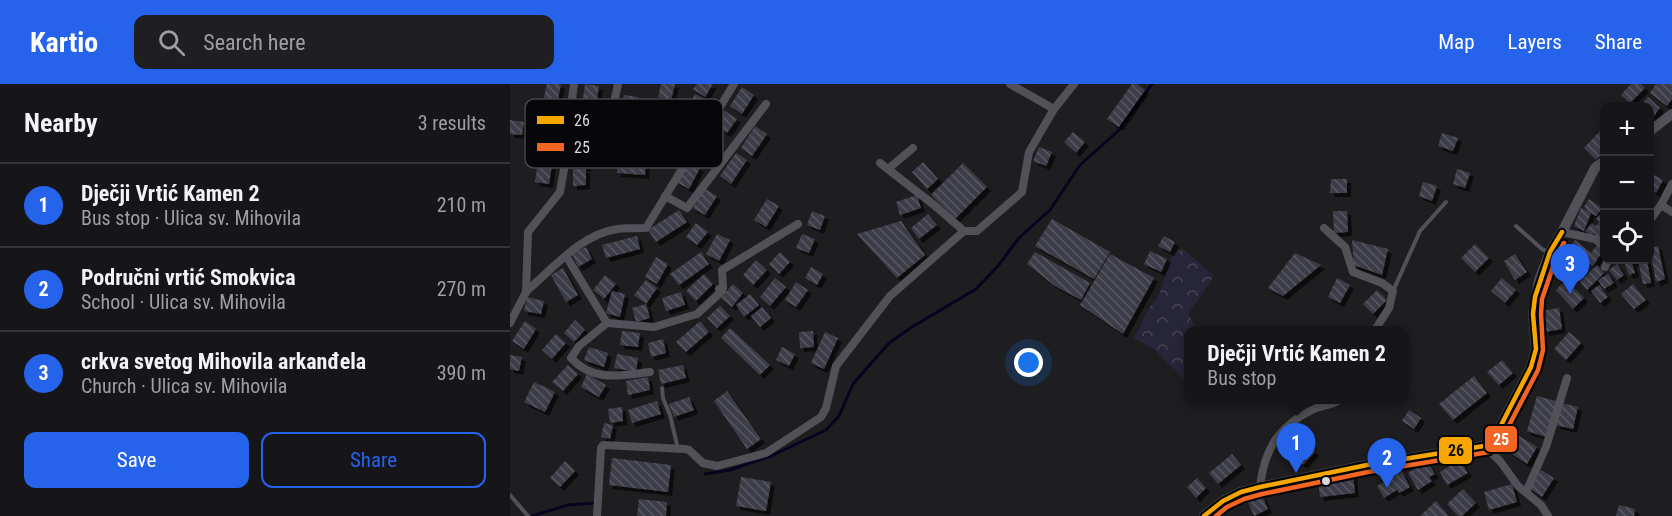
<!DOCTYPE html>
<html lang="en">
<head>
<meta charset="utf-8">
<style>
	:root { --surface:#161619; --page:#1f1f22; --text:#f1f3f6; --muted:#9e9fa2; --line:#353538; --accent:#2563eb }
	body { margin:0; font-family:"Roboto Condensed",sans-serif; background:var(--page); color:var(--text) }
	.controls { position:absolute; right:18px; top:18px; display:grid; overflow:hidden; border-radius:12px; box-shadow:0 3px 9px #0003 }
	.controls button { width:54px; height:54px; display:grid; place-items:center; padding:0; border:0; border-bottom:2px solid var(--line); background:var(--surface); color:var(--text); font:30px sans-serif }
	.you { position:absolute; left:519px; top:279px; width:21px; height:21px; margin:-15px; border:4px solid #fff; border-radius:50%; background:#1a73e8; box-shadow:0 0 0 9px #1a73e833 }
	.badge { display:grid; place-items:center; width:39px; height:39px; border-radius:50%; background:var(--accent); color:#fff; font-size:20px; font-weight:700 }
	.pin { position:absolute; translate:-50% -50px; filter:drop-shadow(0 2px 3px #0008) }
	.pin::after { content:''; position:absolute; top:32px; width:21px; height:18px; background:inherit; clip-path:polygon(0 0,100% 0,50% 100%) }
	.popup { position:absolute; left:674px; top:242px; width:225px; height:78px; box-sizing:border-box; display:grid; place-content:center; border-radius:12px; background:var(--surface); filter:drop-shadow(0 2px 4px #0005); font-size:20px; white-space:nowrap; color:var(--muted) }
	.popup b { font-size:22px; color:var(--text) }
	.popup::after { content:''; position:absolute; left:50%; top:100%; margin-left:-12px; border:12px solid transparent; border-top-color:var(--surface) }
	.list { margin:0; padding:0; list-style:none }
	h2 { display:flex; justify-content:space-between; align-items:center; height:78px; margin:0; padding:0 24px; font-size:26px }
	h2 small { font-size:20px; font-weight:400; color:var(--muted) }
	.list li { display:grid; grid-template-columns:39px 1fr auto; gap:18px; align-items:center; box-sizing:border-box; height:84px; padding:0 24px; border-top:2px solid var(--line) }
	.list b { display:block; font-size:22px; white-space:nowrap }
	.list p { margin:0; font-size:20px; white-space:nowrap; color:var(--muted) }
	.list em { font-size:20px; font-style:normal; color:var(--muted) }
	.actions { display:flex; gap:12px; padding:18px 24px }
	.actions a { flex:1; padding:14px 0; border:2px solid var(--accent); border-radius:12px; text-align:center; font-size:21px; color:var(--accent) }
	.actions .main { background:var(--accent); color:#fff }
	.icon { flex:none; width:33px; height:33px; fill:none; stroke:currentColor; stroke-width:2; stroke-linecap:round; stroke-linejoin:round }
	.map { position:relative; flex:none; width:1162px; height:432px; overflow:hidden }
	header { display:flex; align-items:center; gap:36px; box-sizing:border-box; height:84px; padding:0 30px; background:var(--accent); color:#fff }
	header strong { font-size:28px }
	nav { display:flex; gap:33px; margin-inline-start:auto; font-size:21px }
	.search { width:420px; height:54px; background:var(--page); display:flex; align-items:center; gap:15px; box-sizing:border-box; padding:0 21px; border-radius:12px; color:var(--muted); font-size:22px }
	main { display:flex }
	aside { flex:1; background:var(--surface) }
	.map>svg:first-child { display:block }
</style>
</head>
<body>
<header>
<strong>Kartio</strong>
<div class="search"><svg class="icon" aria-label="search" viewBox="0 0 24 24"><circle cx="10" cy="10" r="6"/><path d="M15 15l6 6"/></svg>Search here</div>
<nav><a>Map</a><a>Layers</a><a>Share</a></nav>
</header>
<main>
<aside>
<h2>Nearby<small>3 results</small></h2>
<ul class="list">
<li><span class="badge">1</span><div><b>Dječji Vrtić Kamen 2</b><p>Bus stop · Ulica sv. Mihovila</p></div><em>210 m</em></li>
<li><span class="badge">2</span><div><b>Područni vrtić Smokvica</b><p>School · Ulica sv. Mihovila</p></div><em>270 m</em></li>
<li><span class="badge">3</span><div><b>crkva svetog Mihovila arkanđela</b><p>Church · Ulica sv. Mihovila</p></div><em>390 m</em></li>
</ul>
<div class="actions"><a class="main">Save</a><a>Share</a></div>
</aside>
<div class="map">
<svg width="1162" height="432" viewBox="0 0 1162 432">
	<defs>
		<pattern id="forest-crowns" width="20" height="18" patternUnits="userSpaceOnUse" patternTransform="scale(1.5)"><rect width="20" height="18" fill="#272539"/><path d="M2 6a3 3 0 1 1 6 0M12 15a3 3 0 1 1 6 0" fill="none" stroke="#464455"/></pattern>
		<pattern id="building-back-hatch" width="6" height="6" patternUnits="userSpaceOnUse" patternTransform="scale(1.5)"><rect width="6" height="6" fill="#3e3e48"/><path d="M-1 5l2 2M0 0l6 6M5-1l2 2" fill="none" stroke="#595962"/></pattern>
		<filter id="shadow"><feDropShadow dx="4" dy="4" stdDeviation="0" flood-color="#0009"/></filter>
	</defs>
	<rect width="100%" height="100%" fill="#1e1e21"/>
	<polygon fill="url(#forest-crowns)" points="672,164 704,192 678,230 687,246 678,246 678,299 644,265 624,254 638,226 649,211 662,173"/>
	<g fill="none" stroke-linecap="round" stroke-linejoin="round">
		<g stroke="#090320" stroke-width="3">
			<polyline points="195,390 220,386 261,372 316,346 329,332 343,300 379,259 402,243 466,205 488,182 509,154 540,126 570,81 608,47 642,0"/>
			<polyline points="22,432 58,421 85,419"/>
		</g>
	</g>
	<g fill="url(#building-back-hatch)" filter="url(#shadow)">
		<polygon points="37,0 51,0 47,20 33,17"/>
		<polygon points="75,0 89,2 85,30 71,28"/>
		<polygon points="151,0 165,0 161,16 148,13"/>
		<polygon points="187,0 203,0 195,13 183,5"/>
		<polygon points="622,0 627,0 635,6 609,43 597,35"/>
		<polygon points="1121,0 1131,0 1135,4 1120,19 1111,11"/>
		<polygon points="1146,0 1162,0 1162,15 1157,22 1140,9"/>
		<polygon points="232,3 244,11 232,30 220,22"/>
		<polygon points="185,10 197,16 190,31 177,24"/>
		<polygon points="114,11 128,13 123,36 110,33"/>
		<polygon points="1138,13 1150,24 1140,37 1140,22 1130,22"/>
		<polygon points="145,16 158,20 155,35 141,31"/>
		<polygon points="215,27 227,35 217,49 205,42"/>
		<polygon points="36,32 49,34 45,61 31,59"/>
		<polygon points="71,33 85,35 82,53 68,51"/>
		<polygon points="169,34 182,41 173,57 161,51"/>
		<polygon points="0,36 14,38 12,51 0,50"/>
		<polygon points="245,42 257,50 242,72 231,64"/>
		<polygon points="104,43 118,44 116,56 102,55"/>
		<polygon points="199,47 210,55 194,78 182,70"/>
		<polygon points="1090,47 1094,52 1094,68 1086,76 1074,64"/>
		<polygon points="563,48 575,58 566,69 554,58"/>
		<polygon points="932,49 948,54 943,67 928,62"/>
		<polygon points="109,62 137,64 135,91 107,89"/>
		<polygon points="529,63 542,68 536,82 523,77"/>
		<polygon points="64,64 78,65 77,84 63,83"/>
		<polygon points="226,69 237,76 221,100 210,92"/>
		<polygon points="29,72 43,74 39,100 25,98"/>
		<polygon points="178,77 190,84 179,105 166,98"/>
		<polygon points="413,78 428,95 417,105 402,88"/>
		<polygon points="453,79 477,103 445,135 421,111"/>
		<polygon points="63,85 76,85 76,101 63,102"/>
		<polygon points="947,85 960,89 955,104 943,100"/>
		<polygon points="1140,89 1153,96 1146,109 1140,105"/>
		<polygon points="821,95 837,95 837,109 820,109"/>
		<polygon points="913,98 927,102 922,117 909,112"/>
		<polygon points="195,105 207,112 195,131 183,124"/>
		<polygon points="407,111 411,124 390,131 386,118"/>
		<polygon points="257,115 269,122 256,143 244,136"/>
		<polygon points="1079,115 1092,124 1086,132 1081,129 1074,147 1064,142 1071,124 1078,127 1074,123"/>
		<polygon points="169,126 177,138 146,158 138,146"/>
		<polygon points="302,127 315,132 310,146 297,141"/>
		<polygon points="823,127 837,127 838,148 824,149"/>
		<polygon points="418,130 427,141 409,155 401,144"/>
		<polygon points="1089,131 1094,135 1094,148 1090,154 1084,149 1081,151 1075,147 1082,139 1086,142 1089,138 1086,135"/>
		<polygon points="542,135 600,168 584,195 525,162"/>
		<polygon points="391,137 415,171 387,194 347,150"/>
		<polygon points="186,139 198,148 187,161 176,153"/>
		<polygon points="207,150 220,156 209,177 196,170"/>
		<polygon points="292,150 305,155 299,169 286,164"/>
		<polygon points="127,152 130,165 96,174 92,161"/>
		<polygon points="654,152 665,158 660,168 648,162"/>
		<polygon points="842,156 878,165 872,191 844,181"/>
		<polygon points="1065,156 1081,169 1088,160 1094,165 1083,182 1059,164"/>
		<polygon points="965,160 979,174 965,188 951,174"/>
		<polygon points="1148,162 1155,195 1146,198 1140,164"/>
		<polygon points="76,163 82,175 68,183 62,170"/>
		<polygon points="640,167 657,175 651,188 634,180"/>
		<polygon points="191,168 199,180 169,201 160,190"/>
		<polygon points="270,168 280,178 269,190 259,180"/>
		<polygon points="525,168 580,199 571,216 545,202 517,180"/>
		<polygon points="785,169 811,181 773,212 758,204"/>
		<polygon points="600,170 644,194 613,250 570,221"/>
		<polygon points="1005,170 1017,188 1005,196 994,177"/>
		<polygon points="146,173 158,180 147,200 135,193"/>
		<polygon points="1061,173 1077,189 1070,196 1054,181"/>
		<polygon points="246,176 257,186 243,201 233,191"/>
		<polygon points="1113,176 1137,176 1141,199 1133,200 1128,177 1122,179 1125,189 1119,191"/>
		<polygon points="1107,180 1114,191 1107,196 1099,186"/>
		<polygon points="1087,181 1094,189 1077,206 1070,198"/>
		<polygon points="301,183 313,190 307,201 295,194"/>
		<polygon points="53,184 68,211 56,218 41,191"/>
		<polygon points="194,190 203,200 186,217 176,207"/>
		<polygon points="1098,190 1104,199 1094,205 1088,196"/>
		<polygon points="95,191 106,200 94,215 83,206"/>
		<polygon points="265,194 276,203 260,222 250,213"/>
		<polygon points="827,194 840,201 830,219 818,213"/>
		<polygon points="992,194 1006,206 995,219 981,207"/>
		<polygon points="136,196 147,204 136,220 140,234 126,238 122,224 136,220 124,211"/>
		<polygon points="1056,196 1074,214 1063,225 1046,206"/>
		<polygon points="286,198 298,206 286,223 275,216"/>
		<polygon points="223,200 233,209 222,223 211,214"/>
		<polygon points="1123,200 1136,216 1124,225 1111,210"/>
		<polygon points="1089,201 1098,213 1090,219 1081,207"/>
		<polygon points="867,206 877,216 863,230 853,220"/>
		<polygon points="102,207 115,210 110,233 96,229"/>
		<polygon points="171,208 175,221 156,227 152,214"/>
		<polygon points="240,210 249,221 234,233 226,221"/>
		<polygon points="17,213 34,217 31,230 14,227"/>
		<polygon points="210,222 220,232 207,244 197,234"/>
		<polygon points="252,223 261,234 250,243 241,232"/>
		<polygon points="1049,224 1052,245 1035,248 1031,227"/>
		<polygon points="65,236 75,246 64,258 54,249"/>
		<polygon points="15,237 26,245 14,265 2,257"/>
		<polygon points="190,237 199,248 176,268 166,258"/>
		<polygon points="220,244 260,281 250,291 211,254"/>
		<polygon points="112,247 130,249 128,263 110,261"/>
		<polygon points="303,247 304,263 290,264 289,248"/>
		<polygon points="315,248 328,254 314,285 301,279"/>
		<polygon points="1059,248 1071,259 1056,276 1044,265"/>
		<polygon points="46,250 56,259 42,275 32,266"/>
		<polygon points="153,255 156,269 141,273 138,259"/>
		<polygon points="79,263 98,269 94,283 74,276"/>
		<polygon points="272,263 285,270 279,282 266,276"/>
		<polygon points="107,270 128,274 126,288 104,284"/>
		<polygon points="0,271 12,273 9,287 0,285"/>
		<polygon points="992,276 1003,289 989,301 977,288"/>
		<polygon points="58,281 68,290 53,307 42,298"/>
		<polygon points="173,281 176,294 151,300 148,286"/>
		<polygon points="77,290 96,301 89,313 71,303"/>
		<polygon points="964,292 977,309 943,336 929,320"/>
		<polygon points="138,293 140,306 118,311 116,297"/>
		<polygon points="24,298 45,308 35,328 14,318"/>
		<polygon points="217,307 251,355 237,365 204,317"/>
		<polygon points="1027,312 1046,317 1036,353 1017,347"/>
		<polygon points="179,313 184,326 164,333 159,320"/>
		<polygon points="147,317 151,330 122,339 118,326"/>
		<polygon points="1051,319 1068,323 1063,345 1046,341"/>
		<polygon points="112,323 113,337 100,339 98,325"/>
		<polygon points="899,326 911,334 904,345 892,337"/>
		<polygon points="94,339 103,341 100,355 91,353"/>
		<polygon points="1004,349 1027,363 1017,380 994,365"/>
		<polygon points="794,358 805,368 793,381 782,372"/>
		<polygon points="722,370 731,381 708,400 699,389"/>
		<polygon points="102,374 161,381 158,408 99,401"/>
		<polygon points="950,376 958,389 937,401 930,388"/>
		<polygon points="55,377 65,387 50,403 40,394"/>
		<polygon points="912,380 914,383 919,380 925,390 919,393 922,397 908,406 898,389"/>
		<polygon points="1031,386 1044,394 1032,413 1019,404"/>
		<polygon points="892,388 900,403 889,409 887,406 874,414 867,402"/>
		<polygon points="843,391 845,409 810,413 808,395"/>
		<polygon points="231,393 261,398 256,427 226,422"/>
		<polygon points="687,394 696,404 686,414 677,403"/>
		<polygon points="1002,400 1007,418 979,426 974,408"/>
		<polygon points="953,405 966,419 952,432 948,432 937,420"/>
		<polygon points="752,412 758,425 744,432 738,418"/>
		<polygon points="129,415 157,418 156,432 127,432"/>
		<polygon points="926,417 939,432 910,432"/>
		<polygon points="1109,421 1125,425 1124,432 1106,432"/>
	</g>
	<g fill="none" stroke-linecap="round" stroke-linejoin="round">
		<g stroke="#525158" stroke-width="4">
			<polyline points="1006,142 1033,166 1039,167"/>
			<polyline points="883,207 910,147 936,118"/>
			<polyline points="152,304 153,314 160,331 168,365"/>
			<polyline points="0,411 18,432"/>
		</g>
		<g stroke="#525158" stroke-width="8">
			<polyline points="500,0 544,25"/>
			<polyline points="96,56 108,0"/>
			<polyline points="370,79 424,121 454,147"/>
			<polyline points="378,85 403,64"/>
			<polyline points="155,112 177,124 256,20"/>
			<polyline points="1151,121 1162,128"/>
			<polyline points="1140,136 1151,121 1162,100"/>
			<polyline points="814,144 835,163 843,188 872,199 883,207 879,224 865,246"/>
			<polyline points="1052,148 1085,155 1094,162"/>
			<polyline points="56,172 97,239"/>
			<polyline points="1095,183 1098,176"/>
			<polyline points="16,208 18,148 50,108 58,63 60,30 64,0"/>
			<path d="M0,239L16,208L21,203C46,181 73,150 107,145C116,144 126,144 136,144L224,0"/>
			<polyline points="97,239 144,243 187,230 212,207 209,205 213,204 212,186 288,140"/>
			<path d="M97,239L69,262L61,274C84,299 111,291 140,288"/>
			<polyline points="974,362 990,377 1008,402 1031,421 1038,432"/>
			<path d="M750,403C754,366 768,342 804,325C812,321 823,321 830,316"/>
			<polyline points="1016,408 1036,363 1057,294"/>
			<polyline points="87,432 91,364 93,361 175,365 179,366 193,379 207,382 256,369 311,333 316,324 326,282 380,212 454,147 467,147 512,108 519,68 544,25 564,0"/>
		</g>
		<g stroke="#525158" stroke-width="10">
			<polyline points="1140,47 1162,30"/>
			<polyline points="694,432 713,417 731,408 750,403 857,381 974,362 987,349 1021,283 1026,265 1023,230 1029,196 1040,168 1052,148 1085,84 1094,77"/>
		</g>
		<defs>
			<polyline id="bus-1" points="694,432 713,417 731,408 750,403 857,381 974,362 987,349 1021,283 1026,265 1023,230 1025,213 1040,168 1052,148"/>
			<polyline id="bus-2" points="706,432 717,423 734,415 752,410 858,388 979,368 993,353 1028,286 1033,266 1031,230 1032,215 1047,171 1054,159"/>
		</defs>
		<use href="#bus-1" stroke="#070709" stroke-width="9"/>
		<use href="#bus-2" stroke="#070709" stroke-width="9"/>
		<use href="#bus-1" stroke="#f7a600" stroke-width="4.5"/>
		<use href="#bus-2" stroke="#f26522" stroke-width="4.5"/>
	</g>
	<circle fill="#d9d9dd" stroke="#070709" stroke-width="2" cx="816" cy="397" r="5"/>
	<rect x="15" y="15" width="198" height="69" rx="9" fill="#070709" stroke="#464649" stroke-width="1.5"/>
	<rect x="27" y="32" width="27" height="8" fill="#f7a600"/>
	<rect x="27" y="59" width="27" height="8" fill="#f26522"/>
	<g font-size="16" fill="#d9d9dd">
		<text x="64" y="42">26</text>
		<text x="64" y="69">25</text>
	</g>
	<g stroke="#070709" stroke-width="2">
		<rect x="974" y="341" width="34" height="28" rx="6" fill="#f26522"/>
		<rect x="928" y="352" width="35" height="29" rx="6" fill="#f7a600"/>
	</g>
	<g font-size="16" text-anchor="middle" font-weight="bold" fill="#fff">
		<text x="991" y="361">25</text>
	</g>
	<g font-size="16" text-anchor="middle" font-weight="bold" fill="#111">
		<text x="946" y="372">26</text>
	</g>
</svg>
<div class="controls">
<button>+</button>
<button>−</button>
<button><svg class="icon" aria-label="locate" viewBox="0 0 24 24"><circle cx="12" cy="12" r="6"/><path d="M12 2v4M12 18v4M2 12h4M18 12h4"/></svg></button>
</div>
<div class="you"></div>
<div class="pin badge" style="left:786px;top:389px">1</div>
<div class="popup"><b>Dječji Vrtić Kamen 2</b>Bus stop</div>
<div class="pin badge" style="left:877px;top:404px">2</div>
<div class="pin badge" style="left:1060px;top:210px">3</div>
</div>
</main>
</body>
</html>
